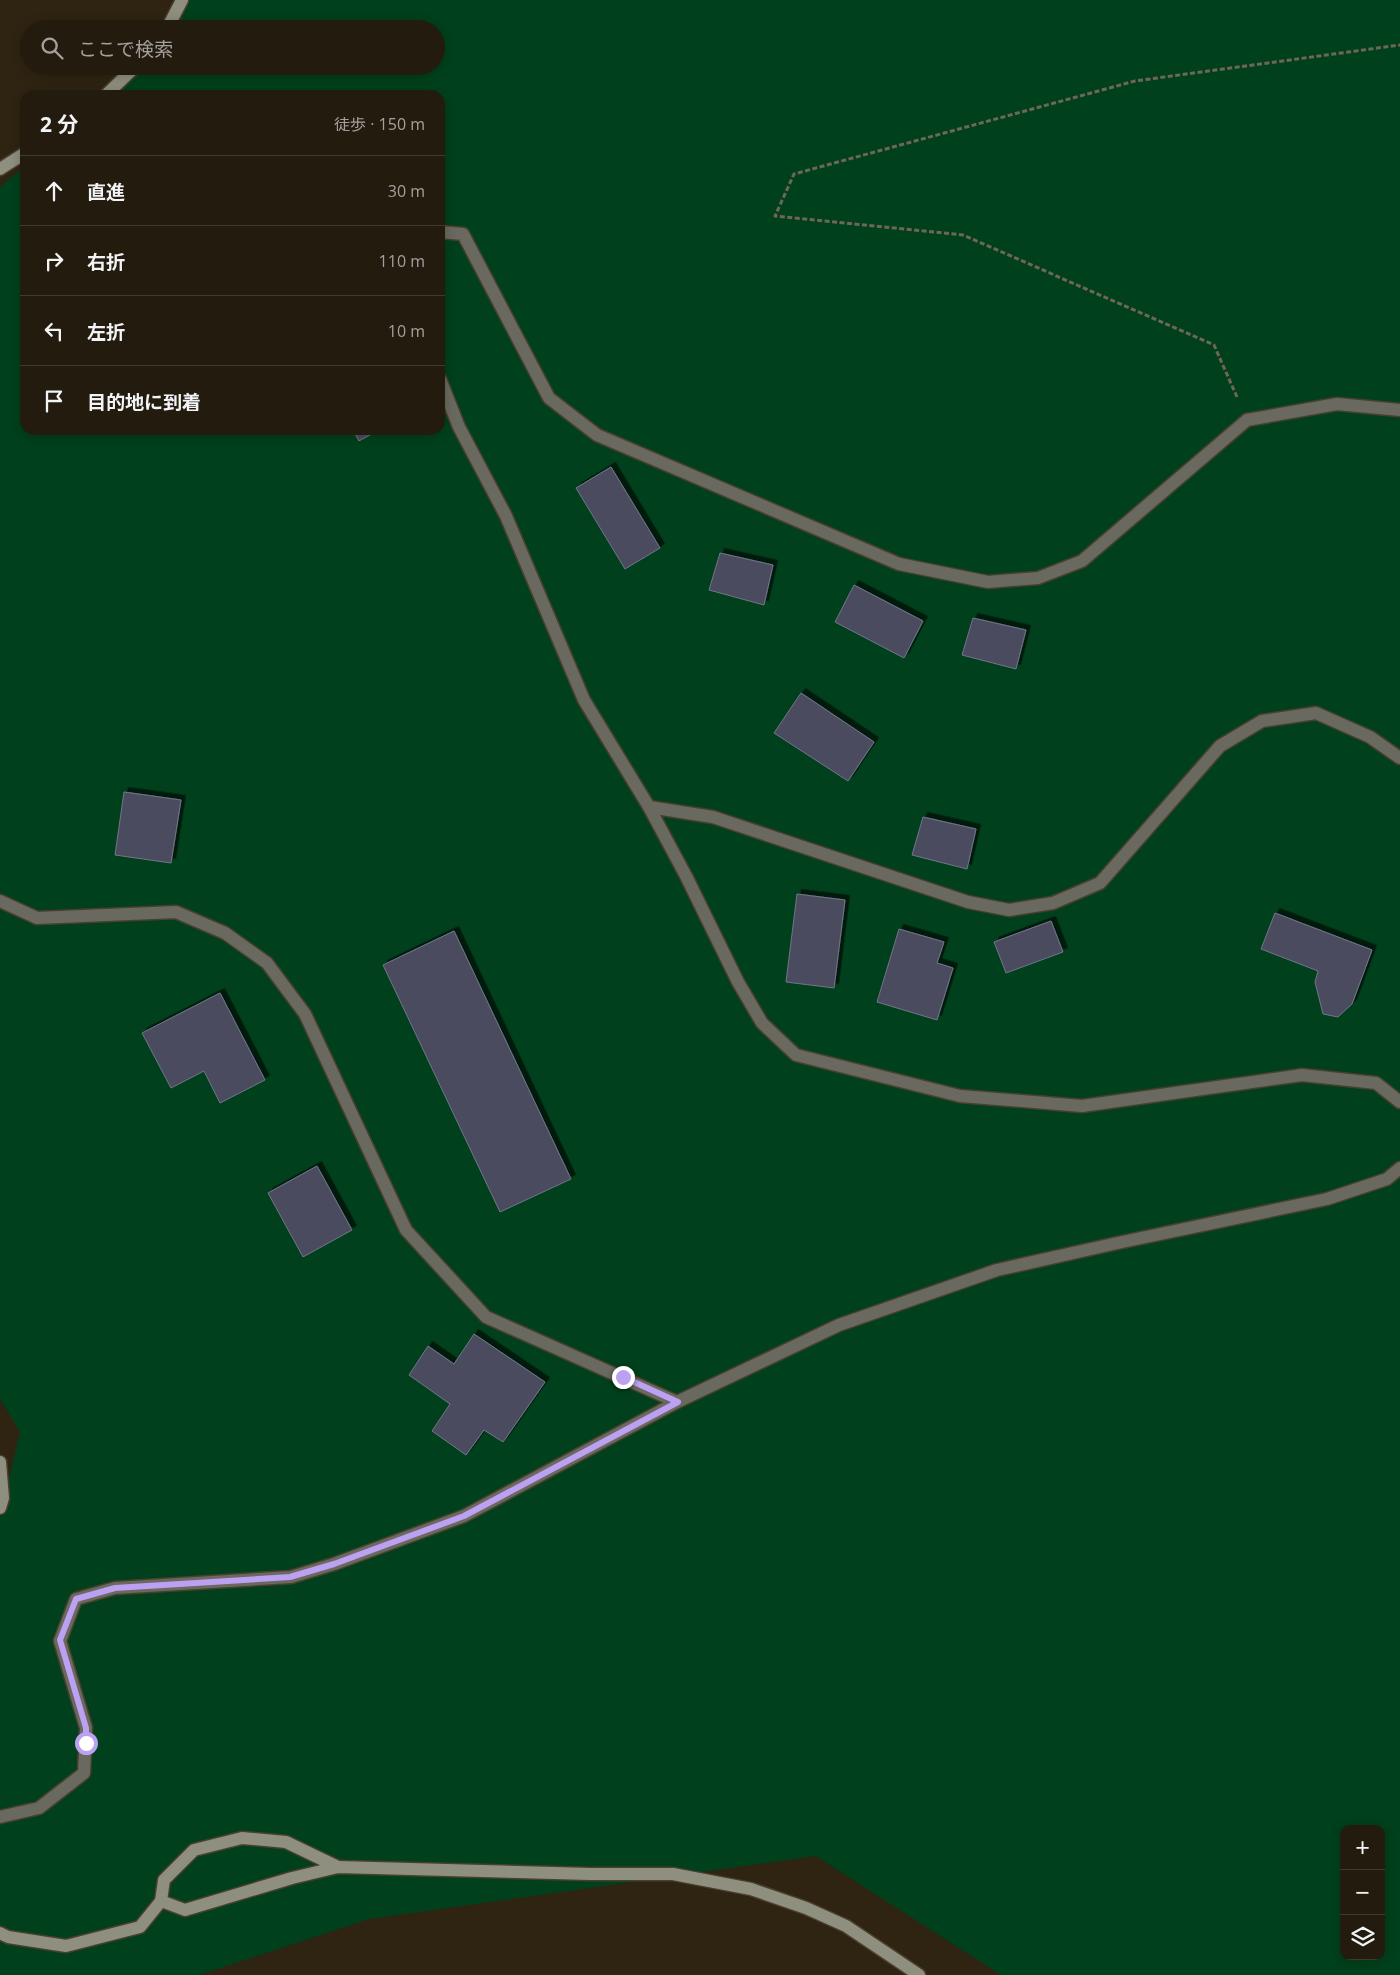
<!DOCTYPE html>
<html lang="ja">
<head>
<meta charset="utf-8">
<style>
	:root { --surface:#231b0e; --page:#2b2417; --text:#f1f3f6; --muted:#a3a19e; --line:#40392e }
	body { margin:0; font-family:"Open Sans","Noto Sans JP",sans-serif; background:var(--page); color:var(--text) }
	.controls { position:absolute; right:15px; bottom:15px; display:grid; overflow:hidden; border-radius:10px; box-shadow:0 2px 12px #0003 }
	.controls button { width:45px; height:45px; display:grid; place-items:center; padding:0; border:0; border-bottom:1px solid var(--line); background:var(--surface); color:var(--text); font:25px sans-serif }
	.stop { position:absolute; width:15px; height:15px; margin:-11px; border:4px solid #bca0f2; border-radius:50%; background:#fff }
	.stop.end { background:#bca0f2; border-color:#fff; box-shadow:0 1px 5px #0008 }
	.list { margin:0; padding:0; list-style:none }
	h2 { display:flex; justify-content:space-between; align-items:center; height:65px; margin:0; padding:0 20px; font-size:21px }
	h2 small { font-size:16px; font-weight:400; color:var(--muted) }
	.list li { display:grid; grid-template-columns:32px 1fr auto; gap:15px; align-items:center; box-sizing:border-box; height:70px; padding:0 20px; border-top:1px solid var(--line) }
	.list b { display:block; font-size:19px; white-space:nowrap }
	.list em { font-size:16px; font-style:normal; color:var(--muted) }
	.icon { flex:none; width:28px; height:28px; fill:none; stroke:currentColor; stroke-width:2; stroke-linecap:round; stroke-linejoin:round }
	.map { position:relative; flex:none; width:1400px; height:1975px; overflow:hidden }
	.search { position:absolute; background:var(--surface); box-shadow:0 2px 12px #0003; left:20px; top:20px; width:425px; height:55px; display:flex; align-items:center; gap:12px; box-sizing:border-box; padding:0 18px; border-radius:28px; color:var(--muted); font-size:19px }
	.panel { position:absolute; background:var(--surface); box-shadow:0 2px 12px #0003; left:20px; top:90px; width:425px; height:345px; border-radius:15px }
	.map>svg:first-child { display:block }
</style>
</head>
<body>
<div class="map">
<svg width="1400" height="1975" viewBox="0 0 1400 1975">
	<defs>
		<filter id="shadow"><feDropShadow dx="4.5" dy="-4.5" stdDeviation="0" flood-color="#0009"/></filter>
	</defs>
	<rect width="100%" height="100%" fill="#2f2412"/>
	<path fill="#01401c" fill-rule="evenodd" d="M185,0H1400V1975H1001L816,1856L369,1919L199,1975H0V1518L20,1432L0,1399V187L25,166V430H440V95H111L146,66H436V29H173ZM1344,1829H1381V1956H1344Z"/>
	<g fill="#4b4b60" stroke="#73748a" filter="url(#shadow)">
		<polygon points="353,430 379,430 359,441"/>
		<polygon points="611,467 660,548 625,569 576,488"/>
		<polygon points="720,553 773,565 764,605 709,590"/>
		<polygon points="854,585 923,621 904,658 835,622"/>
		<polygon points="973,618 1026,630 1016,669 962,655"/>
		<polygon points="801,693 874,742 848,781 774,733"/>
		<polygon points="124,792 181,800 171,863 115,855"/>
		<polygon points="923,817 976,829 967,869 912,855"/>
		<polygon points="797,894 845,900 834,988 786,982"/>
		<polygon points="1275,913 1372,950 1352,1004 1338,1017 1323,1014 1315,982 1318,971 1261,949"/>
		<polygon points="1051,921 1063,952 1006,973 994,942"/>
		<polygon points="899,929 944,942 937,963 953,968 937,1020 877,1002"/>
		<polygon points="454,931 571,1179 500,1212 383,965"/>
		<polygon points="220,993 265,1080 220,1103 204,1071 171,1088 142,1033"/>
		<polygon points="317,1166 352,1230 303,1257 268,1193"/>
		<polygon points="474,1334 545,1382 503,1442 484,1430 466,1455 432,1431 450,1404 409,1375 428,1346 454,1364"/>
	</g>
	<g fill="none" stroke-linecap="round" stroke-linejoin="round">
		<defs>
			<g id="street">
				<polyline points="440,232 463,234 549,398 597,435 899,564 988,582 1038,578 1082,561 1247,420 1337,404 1400,410"/>
				<polyline points="440,379 459,427 506,516 584,700 649,807 686,876 738,982 762,1023 796,1055 960,1096 1082,1106 1302,1075 1376,1083 1400,1102"/>
				<polyline points="649,807 713,817 968,902 1009,910 1053,903 1100,883 1220,746 1262,721 1316,713 1370,737 1400,758"/>
				<polyline points="0,901 37,918 176,912 225,933 267,963 305,1014 406,1230 486,1317 677,1402"/>
				<polyline points="0,1817 39,1808 84,1773 86,1728 60,1641 76,1599 115,1588 291,1577 334,1564 464,1516 677,1402 839,1325 997,1270 1122,1242 1327,1199 1387,1179 1400,1168"/>
			</g>
			<g id="secondary">
				<polyline points="167,29 182,0"/>
				<polyline points="106,95 136,66"/>
				<polyline points="0,169 25,153"/>
				<polyline points="0,1462 3,1498 0,1508"/>
				<polyline points="161,1901 185,1910 292,1878 338,1867 590,1874 673,1874 751,1889 806,1908 846,1926 919,1975"/>
				<polyline points="0,1933 8,1937 66,1946 140,1927 161,1901 164,1880 194,1850 242,1838 286,1842 338,1867"/>
			</g>
		</defs>
		<use href="#street" stroke="#4a3f2e" stroke-width="15"/>
		<use href="#secondary" stroke="#4a3f2e" stroke-width="15"/>
		<polyline stroke="#706656" stroke-width="3" stroke-dasharray="5 2.5" stroke-linecap="butt" points="1237,397 1214,345 963,235 775,216 794,174 1135,81 1400,45"/>
		<use href="#street" stroke="#69695f" stroke-width="12"/>
		<use href="#secondary" stroke="#8f8f7f" stroke-width="12"/>
	</g>
	<g fill="none" stroke-linecap="round" stroke-linejoin="round">
		<polyline stroke="#bca0f2" stroke-width="6" points="86,1743 86,1728 60,1640 76,1599 115,1588 290,1577 334,1564 464,1516 678,1402 623,1377"/>
	</g>
</svg>
<div class="controls">
<button>+</button>
<button>−</button>
<button><svg class="icon" aria-label="layers" viewBox="0 0 24 24"><path d="M12 4l9 5-9 5-9-5zM3 14l9 5 9-5"/></svg></button>
</div>
<div class="stop" style="left:86px;top:1743px"></div>
<div class="stop end" style="left:623px;top:1377px"></div>
<div class="search"><svg class="icon" aria-label="search" viewBox="0 0 24 24"><circle cx="10" cy="10" r="6"/><path d="M15 15l6 6"/></svg>ここで検索</div>
<section class="panel">
<h2>2 分<small>徒歩 · 150 m</small></h2>
<ul class="list">
<li><svg class="icon" aria-label="ahead" viewBox="0 0 24 24"><path d="M12 20V5M6 11l6-6 6 6"/></svg><div><b>直進</b></div><em>30 m</em></li>
<li><svg class="icon" aria-label="right" viewBox="0 0 24 24"><path d="M7 20v-9h11M14 6l5 5-5 5"/></svg><div><b>右折</b></div><em>110 m</em></li>
<li><svg class="icon" aria-label="left" viewBox="0 0 24 24"><path d="M17 20v-9H6M10 6l-5 5 5 5"/></svg><div><b>左折</b></div><em>10 m</em></li>
<li><svg class="icon" aria-label="arrive" viewBox="0 0 24 24"><path d="M6 21V4h12l-3 4 3 4H6"/></svg><div><b>目的地に到着</b></div></li>
</ul>
</section>
</div>
</body>
</html>
